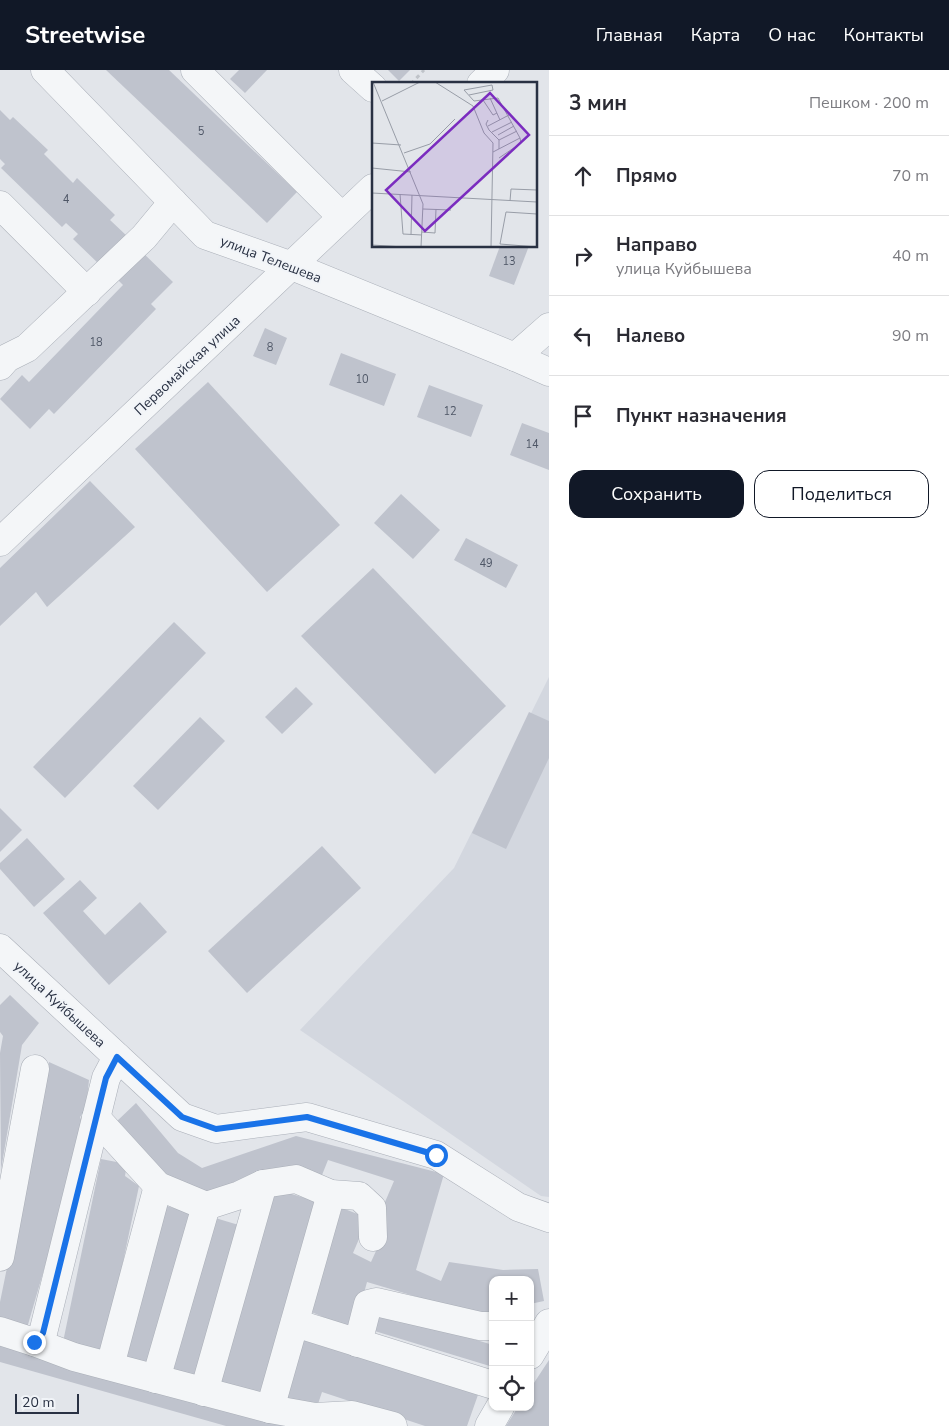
<!DOCTYPE html>
<html lang="ru">
<head>
<meta charset="utf-8">
<style>
	:root { --surface:#fff; --page:#f7f7f7; --text:#2b2b33; --muted:#7c7c81; --line:#e1e1e2; --accent:#111827 }
	body { margin:0; font-family:"Nunito Sans",sans-serif; background:var(--page); color:var(--text) }
	.controls { position:absolute; right:15px; bottom:15px; display:grid; overflow:hidden; border-radius:10px; box-shadow:0 1px 4px #0004 }
	.controls button { width:45px; height:45px; display:grid; place-items:center; padding:0; border:0; border-bottom:1px solid var(--line); background:var(--surface); color:var(--text); font:25px sans-serif }
	.scale { position:absolute; left:15px; bottom:12px; width:64px; box-sizing:border-box; padding-left:5px; border:2px solid #293143; border-top:0; font-size:14px; line-height:18px; white-space:nowrap; color:#293143; -webkit-text-stroke:4px #f1f4f8; paint-order:stroke }
	.stop { position:absolute; width:15px; height:15px; margin:-11px; border:4px solid #1a73e8; border-radius:50%; background:#fff }
	.stop.end { background:#1a73e8; border-color:#fff; box-shadow:0 1px 5px #0008 }
	.list { margin:0; padding:0; list-style:none }
	h2 { display:flex; justify-content:space-between; align-items:center; height:65px; margin:0; padding:0 20px; font-size:21px }
	h2 small { font-size:16px; font-weight:400; color:var(--muted) }
	.list li { display:grid; grid-template-columns:32px 1fr auto; gap:15px; align-items:center; box-sizing:border-box; height:80px; padding:0 20px; border-top:1px solid var(--line) }
	.list b { display:block; font-size:19px; white-space:nowrap }
	.list p { margin:0; font-size:16px; white-space:nowrap; color:var(--muted) }
	.list em { font-size:16px; font-style:normal; color:var(--muted) }
	.actions { display:flex; gap:10px; padding:15px 20px }
	.actions a { flex:1; padding:11px 0; border:1px solid var(--accent); border-radius:15px; text-align:center; font-size:18px; color:var(--accent) }
	.actions .main { background:var(--accent); color:#fff }
	.icon { flex:none; width:28px; height:28px; fill:none; stroke:currentColor; stroke-width:2; stroke-linecap:round; stroke-linejoin:round }
	.map { position:relative; flex:none; width:549px; height:1356px; overflow:hidden }
	header { display:flex; align-items:center; gap:30px; box-sizing:border-box; height:70px; padding:0 25px; background:var(--accent); color:#fff }
	header strong { font-size:24px }
	nav { display:flex; gap:28px; margin-inline-start:auto; font-size:18px }
	main { display:flex }
	aside { flex:1; background:var(--surface) }
	.map>svg:first-child { display:block }
</style>
</head>
<body>
<header>
<strong>Streetwise</strong>
<nav><a>Главная</a><a>Карта</a><a>О нас</a><a>Контакты</a></nav>
</header>
<main>
<div class="map">
<svg width="549" height="1356" viewBox="0 0 549 1356">
	<rect width="100%" height="100%" fill="#e2e5ea"/>
	<polygon fill="#d3d7df" points="549,607 549,1127 541,1126 300,960 454,798"/>
	<g fill="#bfc3cd">
		<polygon points="106,0 169,0 297,122 267,153"/>
		<polygon points="239,0 267,0 245,23 230,9"/>
		<polygon points="388,0 410,0 399,11"/>
		<polygon points="0,40 10,50 13,47 48,80 44,84 73,113 77,108 115,145 110,150 128,167 100,195 73,169 78,164 66,153 62,157 1,98 5,94 0,89"/>
		<polygon points="500,176 529,176 514,215 489,206"/>
		<polygon points="141,181 173,212 151,234 156,239 54,344 49,339 30,359 0,329 22,305 29,312 123,215 115,207"/>
		<polygon points="265,258 287,268 276,295 253,286"/>
		<polygon points="341,283 396,304 384,336 329,315"/>
		<polygon points="208,312 340,455 267,522 135,379"/>
		<polygon points="429,315 483,335 471,367 417,347"/>
		<polygon points="522,353 549,363 549,400 510,385"/>
		<polygon points="90,411 135,457 47,537 36,522 0,556 0,498"/>
		<polygon points="401,424 440,460 413,489 374,453"/>
		<polygon points="466,468 518,495 506,518 454,490"/>
		<polygon points="373,498 506,636 435,704 301,566"/>
		<polygon points="174,552 206,583 65,728 33,697"/>
		<polygon points="296,617 313,634 282,664 265,647"/>
		<polygon points="529,642 549,651 549,688 506,779 472,763"/>
		<polygon points="200,647 225,671 158,740 133,716"/>
		<polygon points="0,738 22,760 0,782"/>
		<polygon points="27,768 65,809 34,837 0,799 0,793"/>
		<polygon points="322,776 361,818 247,923 208,881"/>
		<polygon points="80,810 97,828 83,841 105,865 140,832 167,862 109,915 43,843"/>
		<polygon points="10,925 39,953 22,975 1,1100 0,983 3,966 0,962 0,935"/>
		<polygon points="49,992 89,1010 86,1039 80,1047 85,1058 27,1258 0,1249 0,1232"/>
		<polygon points="136,1033 178,1083 202,1098 296,1066 444,1104 416,1200 441,1211 449,1192 503,1200 538,1199 544,1231 530,1234 530,1210 493,1210 493,1241 475,1244 367,1212 354,1260 309,1241 342,1138 368,1148 353,1183 371,1192 386,1159 376,1153 394,1111 328,1090 322,1105 227,1120 200,1122 165,1107 116,1052"/>
		<polygon points="101,1089 127,1094 125,1106 139,1116 104,1282 63,1272"/>
		<polygon points="275,1119 318,1132 259,1330 215,1317"/>
		<polygon points="160,1134 194,1144 151,1300 116,1290"/>
		<polygon points="212,1147 242,1156 194,1310 164,1301"/>
		<polygon points="374,1239 493,1275 493,1297 368,1259"/>
		<polygon points="302,1264 479,1322 467,1356 425,1356 322,1322 316,1340 282,1329"/>
		<polygon points="0,1273 303,1356 226,1356 0,1292"/>
		<polygon points="549,1290 549,1356 506,1356 518,1337 530,1337 530,1319"/>
	</g>
	<g fill="none" stroke-linecap="round" stroke-linejoin="round">
		<defs>
			<g id="minor">
				<polyline points="45,0 205,165 292,196 515,287 549,302"/>
				<polyline points="195,0 342,147"/>
				<polyline points="353,0 373,18"/>
				<polyline points="481,14 495,0"/>
				<polyline points="0,135 87,222"/>
				<polyline points="515,287 549,257"/>
				<polyline points="0,296 7,288 27,278 144,167 173,132"/>
				<polyline points="0,472 373,118"/>
				<polyline points="0,878 182,1047 216,1059 307,1047 436,1085 518,1137 549,1148"/>
				<polyline points="96,1048 158,1116 206,1136 240,1125 263,1114 296,1109 331,1124 359,1126 372,1138 373,1167"/>
				<polyline points="0,1187 35,999"/>
				<polyline points="295,1253 493,1315"/>
				<polyline points="0,1261 34,1272 43,1263 106,1008 117,987"/>
				<polyline points="34,1272 74,1287 270,1339 315,1347 352,1345 393,1356"/>
				<polyline points="358,1273 368,1234 376,1232 480,1256 493,1256"/>
				<polyline points="530,1285 549,1253"/>
				<polyline points="110,1296 158,1116"/>
				<polyline points="156,1309 206,1136"/>
				<polyline points="204,1322 263,1114"/>
				<polyline points="270,1339 331,1124"/>
				<polyline points="489,1356 500,1337"/>
			</g>
		</defs>
		<use href="#minor" stroke="#aaafb8" stroke-width="29"/>
		<polyline stroke="#bfc3c9" stroke-width="3" stroke-dasharray="4 4" stroke-linecap="butt" points="411,14 424,0"/>
		<use href="#minor" stroke="#f4f6f8" stroke-width="28"/>
	</g>
	<g fill="none" stroke-linecap="round" stroke-linejoin="round">
		<polyline stroke="#1a73e8" stroke-width="6" points="34,1272 43,1263 106,1008 117,987 182,1047 216,1059 307,1047 436,1085"/>
	</g>
	<g text-anchor="middle" stroke-width="4" stroke-linejoin="round" paint-order="stroke">
		<g font-size="11" fill="#4e5666">
			<text x="201" y="65">5</text>
			<text x="66" y="133">4</text>
			<text x="509" y="195">13</text>
			<text x="96" y="276">18</text>
			<text x="270" y="281">8</text>
			<text x="362" y="313">10</text>
			<text x="450" y="345">12</text>
			<text x="532" y="378">14</text>
			<text x="486" y="497">49</text>
		</g>
		<g font-size="14" fill="#293143" stroke="#f1f4f8">
			<text transform="translate(271 189) rotate(21)" y="5">улица Телешева</text>
			<text transform="translate(187 295) rotate(-43)" y="5">Первомайская улица</text>
			<text transform="translate(60 934) rotate(43)" y="5">улица Куйбышева</text>
		</g>
	</g>
	<g transform="translate(372 12)">
		<rect width="165" height="165" fill="#e2e5ea"/>
		<path fill="none" stroke="#989da7" stroke-width="1" d="M1,0L51,122L49,165M63,0L101,24L112,51L121,61L119,165M97,13L121,8L120,3L92,8L102,19L126,16L148,56M118,16L128,38M111,18L121,33L125,31M10,19L48,0M116,38L114,42L117,48L127,58V67M116,44L137,33M120,50L140,40M126,53L142,44M127,58L145,49M0,61L29,63M121,70L148,56L149,61L127,76M32,71L58,62L83,37M0,86L39,90M0,111L165,120M28,112L31,152L50,153M138,119L139,107L165,108M51,127L79,128M165,132L134,130L128,162L165,165M50,150L63,151L64,127M39,153L40,113M0,163L32,165"/>
		<path fill="#7b2cbf" fill-opacity="0.15" stroke="#7b2cbf" stroke-width="2.5" d="M118,11L157,53L53,149L14,108Z"/>
		<rect width="165" height="165" fill="none" stroke="#293143" stroke-width="2.5"/>
	</g>
</svg>
<div class="controls">
<button>+</button>
<button>−</button>
<button><svg class="icon" aria-label="locate" viewBox="0 0 24 24"><circle cx="12" cy="12" r="6"/><path d="M12 2v4M12 18v4M2 12h4M18 12h4"/></svg></button>
</div>
<div class="scale">20 m</div>
<div class="stop" style="left:436px;top:1085px"></div>
<div class="stop end" style="left:34px;top:1272px"></div>
</div>
<aside>
<h2>3 мин<small>Пешком · 200 m</small></h2>
<ul class="list">
<li><svg class="icon" aria-label="ahead" viewBox="0 0 24 24"><path d="M12 20V5M6 11l6-6 6 6"/></svg><div><b>Прямо</b></div><em>70 m</em></li>
<li><svg class="icon" aria-label="right" viewBox="0 0 24 24"><path d="M7 20v-9h11M14 6l5 5-5 5"/></svg><div><b>Направо</b><p>улица Куйбышева</p></div><em>40 m</em></li>
<li><svg class="icon" aria-label="left" viewBox="0 0 24 24"><path d="M17 20v-9H6M10 6l-5 5 5 5"/></svg><div><b>Налево</b></div><em>90 m</em></li>
<li><svg class="icon" aria-label="arrive" viewBox="0 0 24 24"><path d="M6 21V4h12l-3 4 3 4H6"/></svg><div><b>Пункт назначения</b></div></li>
</ul>
<div class="actions"><a class="main">Сохранить</a><a>Поделиться</a></div>
</aside>
</main>
</body>
</html>
